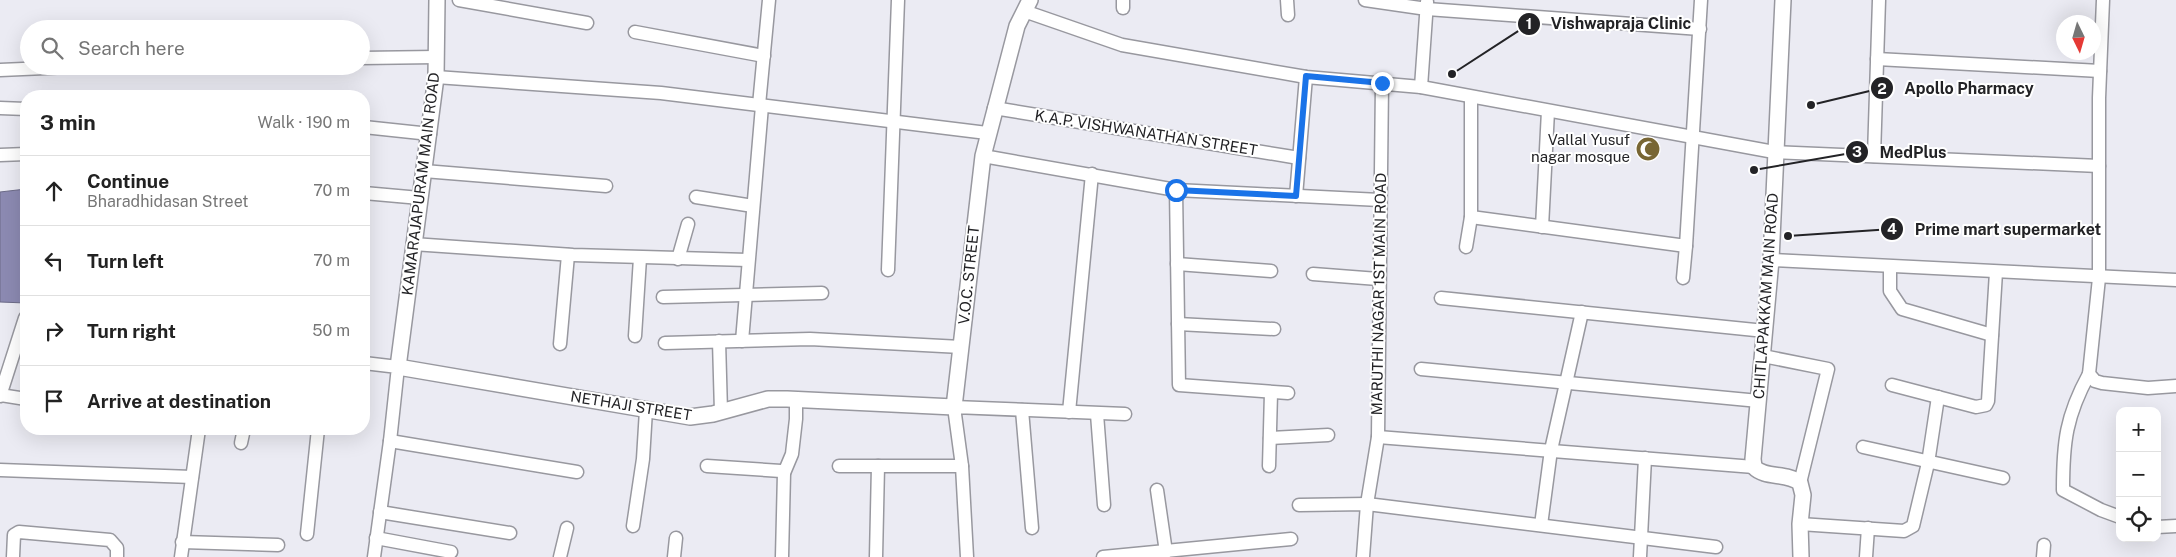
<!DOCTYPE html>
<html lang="en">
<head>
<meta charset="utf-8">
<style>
	:root { --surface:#fff; --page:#f2f2f2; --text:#222; --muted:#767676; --line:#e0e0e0 }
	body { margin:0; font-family:"Public Sans",sans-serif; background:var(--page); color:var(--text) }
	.controls { position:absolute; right:15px; bottom:15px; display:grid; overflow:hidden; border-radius:10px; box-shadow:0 5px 20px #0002 }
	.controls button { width:45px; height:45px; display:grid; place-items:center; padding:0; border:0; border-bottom:1px solid var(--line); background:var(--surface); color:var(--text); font:25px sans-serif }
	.compass { position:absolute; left:2056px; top:15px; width:45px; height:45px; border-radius:50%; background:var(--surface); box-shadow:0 5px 20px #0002; rotate:175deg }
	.stop { position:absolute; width:15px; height:15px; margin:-11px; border:4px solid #1a73e8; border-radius:50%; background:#fff }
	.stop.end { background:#1a73e8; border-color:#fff; box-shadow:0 1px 5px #0008 }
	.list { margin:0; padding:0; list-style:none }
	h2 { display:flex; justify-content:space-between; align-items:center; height:65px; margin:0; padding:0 20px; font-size:21px }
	h2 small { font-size:16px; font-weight:400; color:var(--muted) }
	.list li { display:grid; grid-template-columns:32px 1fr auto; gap:15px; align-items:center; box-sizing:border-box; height:70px; padding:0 20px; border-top:1px solid var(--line) }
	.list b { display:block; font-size:19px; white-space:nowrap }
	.list p { margin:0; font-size:16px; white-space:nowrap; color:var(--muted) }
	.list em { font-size:16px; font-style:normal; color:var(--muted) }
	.icon { flex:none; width:28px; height:28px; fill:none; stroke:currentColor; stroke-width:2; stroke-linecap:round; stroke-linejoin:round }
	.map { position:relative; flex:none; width:2176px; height:557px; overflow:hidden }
	.search { position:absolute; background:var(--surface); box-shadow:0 5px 20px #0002; left:20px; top:20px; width:350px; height:55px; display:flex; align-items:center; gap:12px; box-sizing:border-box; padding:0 18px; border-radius:28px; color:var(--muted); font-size:19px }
	.panel { position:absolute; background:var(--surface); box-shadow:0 5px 20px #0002; left:20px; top:90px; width:350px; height:345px; border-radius:20px }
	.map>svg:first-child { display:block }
</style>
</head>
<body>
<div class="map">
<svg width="2176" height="557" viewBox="0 0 2176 557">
	<rect width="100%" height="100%" fill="#ebebf3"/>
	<polygon fill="#8c8ab2" stroke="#6c6b88" points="26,189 26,303 0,302 0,192"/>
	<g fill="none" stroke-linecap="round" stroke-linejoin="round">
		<defs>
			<g id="minor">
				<polyline points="459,0 587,23"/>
				<polyline points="1123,0 1123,8"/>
				<polyline points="1287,0 1288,15"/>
				<polyline points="1365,0 1427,9 1700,29"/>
				<polyline points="2103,0 2099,98 2099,278 2089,374 2095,381 2102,383 2148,388 2176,386"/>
				<polyline points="1024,11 1122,45 1306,77 1421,87 1774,152 2099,166"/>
				<polyline points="635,32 764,56"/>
				<polyline points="361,58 436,57"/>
				<polyline points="1877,59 2100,71"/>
				<polyline points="0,70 91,66"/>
				<polyline points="436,77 661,93 987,133"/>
				<polyline points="1421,87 1427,2"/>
				<polyline points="759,105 769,0"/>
				<polyline points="0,108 26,109"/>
				<polyline points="994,108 1299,158"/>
				<polyline points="364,127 430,134"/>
				<polyline points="0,155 26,154"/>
				<polyline points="983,156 1176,190 1380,200"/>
				<polyline points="1874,156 1879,0"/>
				<polyline points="424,171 606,186"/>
				<polyline points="1176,190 1179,385 1288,393"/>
				<polyline points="364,193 420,198"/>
				<polyline points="1296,196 1306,77"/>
				<polyline points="696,197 753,206"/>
				<polyline points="1471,217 1686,246 1701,0"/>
				<polyline points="1542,227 1548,111"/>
				<polyline points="413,244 573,255 748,260"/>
				<polyline points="1466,247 1471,217 1471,97"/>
				<polyline points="678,259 688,224"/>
				<polyline points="1771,260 2176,280"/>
				<polyline points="1177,264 1271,271"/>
				<polyline points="1890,267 1890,291 1902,309 1992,335"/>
				<polyline points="888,270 898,0"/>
				<polyline points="1313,274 1378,279"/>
				<polyline points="1683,278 1686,246"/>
				<polyline points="663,297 822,293"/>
				<polyline points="1441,298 1765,331"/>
				<polyline points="1178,324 1274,329"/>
				<polyline points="635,336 640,258"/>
				<polyline points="719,341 721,412"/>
				<polyline points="742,341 762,106"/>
				<polyline points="665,343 810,339 961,347"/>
				<polyline points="560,344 568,255"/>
				<polyline points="1763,356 1828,369 1800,483"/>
				<polyline points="364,363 398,367 390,441 374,557"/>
				<polyline points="1421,369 1759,401"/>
				<path d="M2089,374C2066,416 2063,442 2063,490L2101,510L2120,517"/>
				<polyline points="1892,385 1976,407 1986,405 1988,401 1996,272"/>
				<polyline points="0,395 26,399"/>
				<polyline points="0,396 25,318"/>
				<polyline points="1022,410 1032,528"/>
				<polyline points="1069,412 1092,174"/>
				<polyline points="1097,414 1104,505"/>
				<polyline points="1378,437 1754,467"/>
				<polyline points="1270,438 1328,435"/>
				<polyline points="390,441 577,472"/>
				<polyline points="241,443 244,429"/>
				<polyline points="1863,447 2003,478"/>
				<polyline points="707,466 781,471 784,473"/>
				<polyline points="839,466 962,466"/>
				<polyline points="1269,466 1271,393"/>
				<polyline points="0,470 192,477"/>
				<polyline points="1157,490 1166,552"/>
				<polyline points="1299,505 1367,504 1716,547"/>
				<polyline points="380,512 510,533"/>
				<polyline points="1800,524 1904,531 1913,526 1928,463 1938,397"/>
				<polyline points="1541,525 1551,450 1582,312"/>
				<polyline points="633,526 643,459 646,410"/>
				<polyline points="2157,527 2176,526"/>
				<polyline points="307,534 318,429"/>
				<polyline points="376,538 451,552"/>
				<polyline points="182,542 278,545"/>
				<polyline points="13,557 14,535 19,532 110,540 117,548 117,557"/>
				<polyline points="181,557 199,429"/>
				<polyline points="560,557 567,528"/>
				<polyline points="674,557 676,538"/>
				<polyline points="782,557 784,473 792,454 796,419 796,399"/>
				<polyline points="876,557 878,466"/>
				<polyline points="967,557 962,466 954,407 1125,414"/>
				<polyline points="1103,557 1291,539"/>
				<polyline points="1363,557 1367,504 1378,437 1382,83"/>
				<polyline points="1640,557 1645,458"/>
				<polyline points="1866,557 1868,528"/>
				<polyline points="2043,557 2044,545"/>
			</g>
			<g id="tertiary">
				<polyline points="437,0 436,77 398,367 690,417 713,414 768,399 787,399 954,407 983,156 1017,26 1030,0"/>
				<path d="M1783,0L1771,260L1753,459L1754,467C1765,479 1787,472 1800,483L1803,495L1800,524L1801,557"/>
			</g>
		</defs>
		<use href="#minor" stroke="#98989f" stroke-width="15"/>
		<use href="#tertiary" stroke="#98989f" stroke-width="18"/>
		<use href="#minor" stroke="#fff" stroke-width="12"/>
		<use href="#tertiary" stroke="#fff" stroke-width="15"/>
	</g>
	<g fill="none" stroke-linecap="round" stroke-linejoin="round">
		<polyline stroke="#1a73e8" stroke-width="6" points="1176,190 1296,196 1306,76 1382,83"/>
	</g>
	<defs>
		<symbol id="mosque-disc" viewBox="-11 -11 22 22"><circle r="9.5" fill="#786634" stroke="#fff"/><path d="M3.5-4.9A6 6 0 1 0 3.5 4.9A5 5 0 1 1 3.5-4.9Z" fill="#fff"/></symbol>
	</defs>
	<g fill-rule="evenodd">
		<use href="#mosque-disc" x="1634" y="135" width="28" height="28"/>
	</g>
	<g text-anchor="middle" stroke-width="4" stroke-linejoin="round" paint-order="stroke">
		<g font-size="15" fill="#232326" stroke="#fff">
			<text transform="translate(1146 133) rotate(9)" y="5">K.A.P. VISHWANATHAN STREET</text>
			<text transform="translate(421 184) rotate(-83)" y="5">KAMARAJAPURAM MAIN ROAD</text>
			<text transform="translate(969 275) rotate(-84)" y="5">V.O.C. STREET</text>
			<text transform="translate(1379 294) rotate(-89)" y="5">MARUTHI NAGAR 1ST MAIN ROAD</text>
			<text transform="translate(1766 296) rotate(-86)" y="5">CHITLAPAKKAM MAIN ROAD</text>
			<text transform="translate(631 406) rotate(9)" y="5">NETHAJI STREET</text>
		</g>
		<g font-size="15" fill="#232326" stroke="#fff" text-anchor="end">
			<text x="1630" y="145">Vallal Yusuf<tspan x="1630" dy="17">nagar mosque</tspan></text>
		</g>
	</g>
	<path fill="none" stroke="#232326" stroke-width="2" d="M1452 74L1529 24M1811 105L1882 88M1754 170L1857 152M1788 236L1892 229"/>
	<g fill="#232326" stroke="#fff" stroke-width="2">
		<circle cx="1452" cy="74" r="5"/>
		<circle cx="1811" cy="105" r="5"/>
		<circle cx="1754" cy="170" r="5"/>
		<circle cx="1788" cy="236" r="5"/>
		<circle cx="1529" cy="24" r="12"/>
		<circle cx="1882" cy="88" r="12"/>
		<circle cx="1857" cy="152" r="12"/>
		<circle cx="1892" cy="229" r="12"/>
	</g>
	<g font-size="15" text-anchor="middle" font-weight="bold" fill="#fff">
		<text x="1529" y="29">1</text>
		<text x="1882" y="94">2</text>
		<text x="1857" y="157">3</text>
		<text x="1892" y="234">4</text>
	</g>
	<g font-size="16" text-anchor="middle" font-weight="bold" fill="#232326" stroke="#fff" stroke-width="4" stroke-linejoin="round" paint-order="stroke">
		<text x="1621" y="29">Vishwapraja Clinic</text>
		<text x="1969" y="94">Apollo Pharmacy</text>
		<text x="1913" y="158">MedPlus</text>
		<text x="2008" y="235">Prime mart supermarket</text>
	</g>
</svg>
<div class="controls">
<button>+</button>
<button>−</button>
<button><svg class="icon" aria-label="locate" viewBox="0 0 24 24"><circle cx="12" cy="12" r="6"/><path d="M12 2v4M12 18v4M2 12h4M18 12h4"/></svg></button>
</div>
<svg class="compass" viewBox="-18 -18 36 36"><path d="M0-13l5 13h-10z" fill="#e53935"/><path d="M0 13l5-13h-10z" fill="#767676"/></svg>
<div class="stop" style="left:1176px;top:190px"></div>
<div class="stop end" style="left:1382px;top:83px"></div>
<div class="search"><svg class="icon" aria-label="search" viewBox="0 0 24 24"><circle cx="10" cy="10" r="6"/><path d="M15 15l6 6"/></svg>Search here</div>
<section class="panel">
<h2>3 min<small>Walk · 190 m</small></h2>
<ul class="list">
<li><svg class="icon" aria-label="ahead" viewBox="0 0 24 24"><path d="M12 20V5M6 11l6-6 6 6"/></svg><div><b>Continue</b><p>Bharadhidasan Street</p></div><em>70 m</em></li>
<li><svg class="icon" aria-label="left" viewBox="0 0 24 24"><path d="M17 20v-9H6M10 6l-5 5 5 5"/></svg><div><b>Turn left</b></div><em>70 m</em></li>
<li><svg class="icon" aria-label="right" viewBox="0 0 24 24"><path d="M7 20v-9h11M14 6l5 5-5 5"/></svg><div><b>Turn right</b></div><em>50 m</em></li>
<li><svg class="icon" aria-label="arrive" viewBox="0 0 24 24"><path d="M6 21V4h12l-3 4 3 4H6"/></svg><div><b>Arrive at destination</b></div></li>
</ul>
</section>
</div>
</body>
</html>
